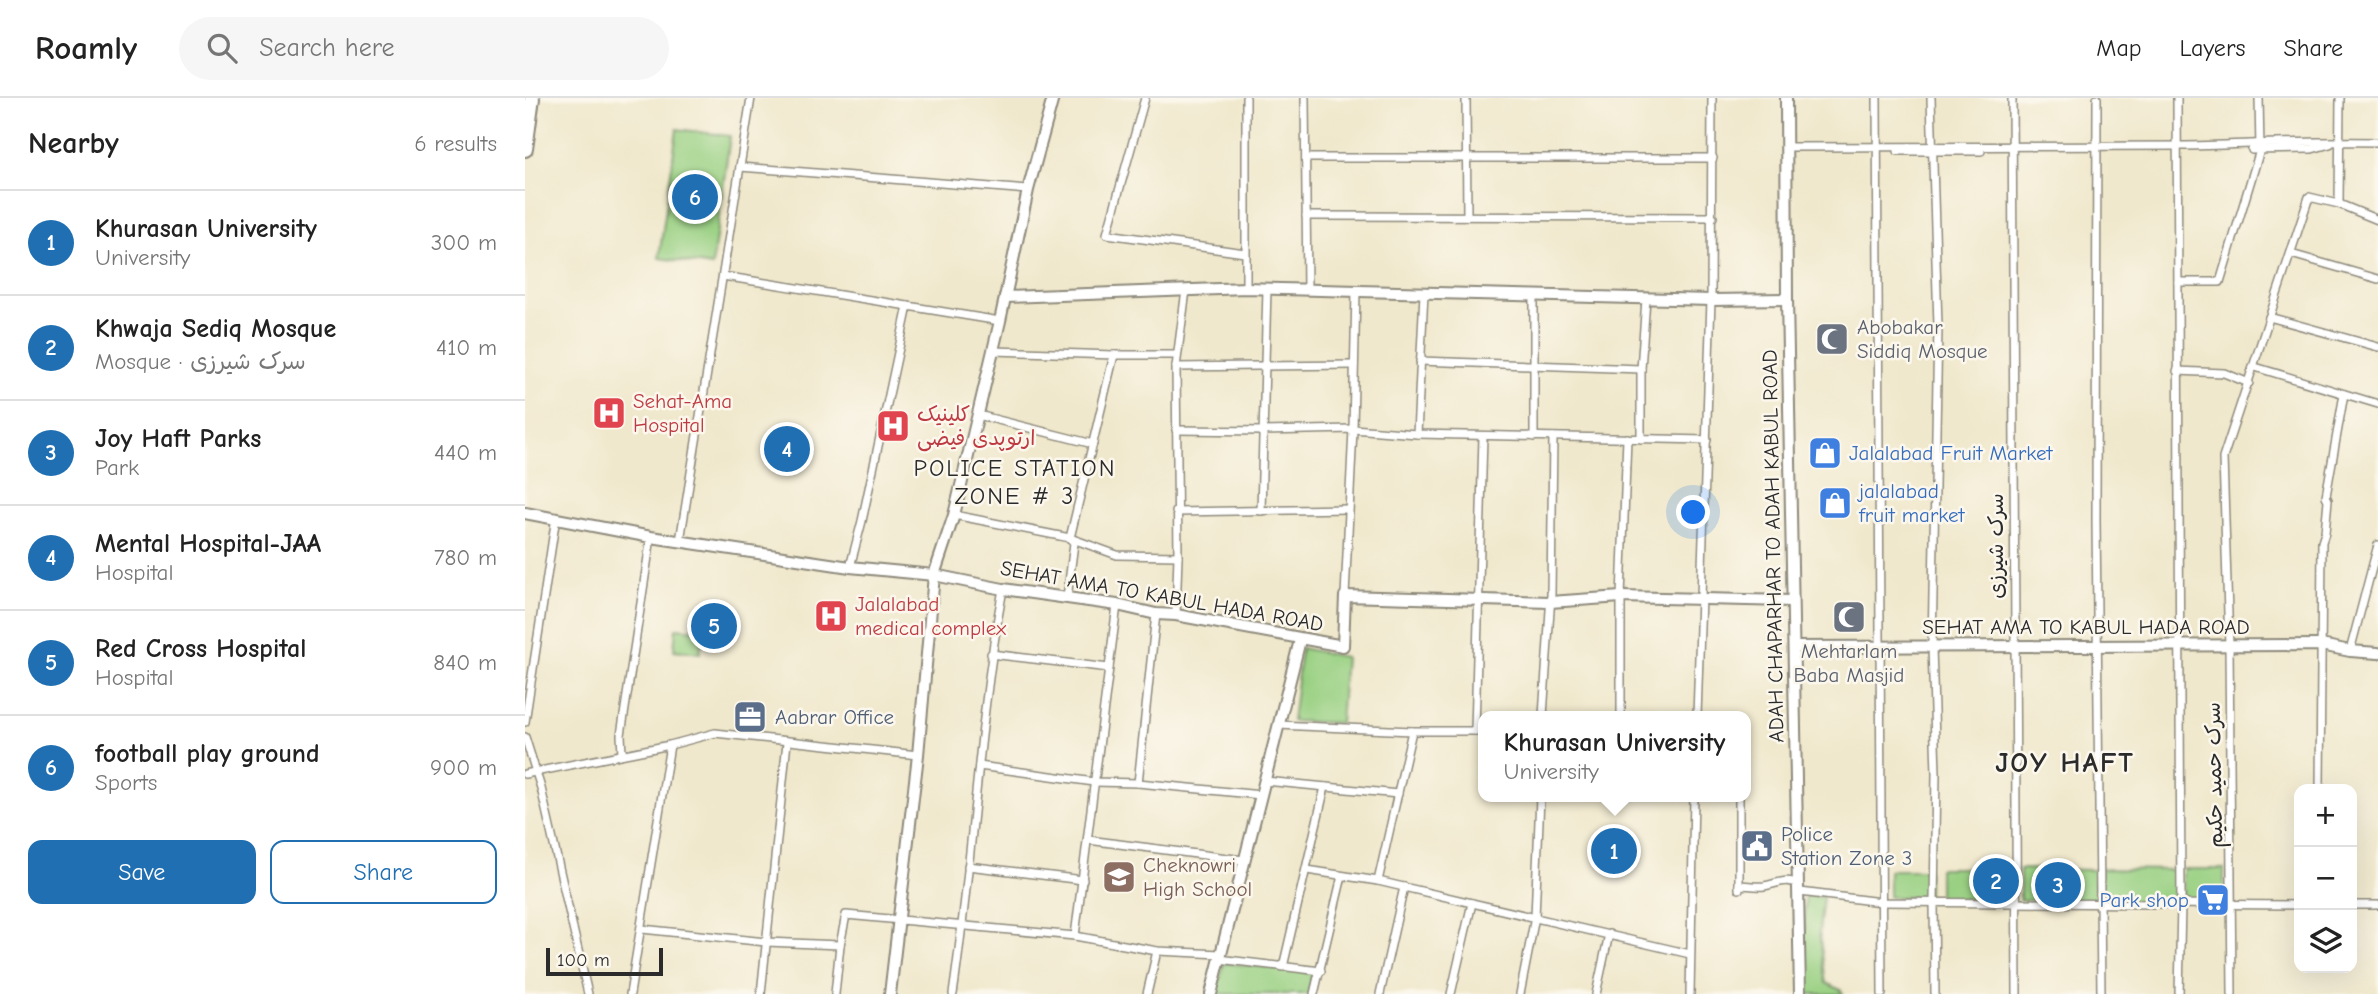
<!DOCTYPE html>
<html lang="en">
<head>
<meta charset="utf-8">
<style>
	:root { --surface:#fff; --page:#f6f6f6; --text:#222; --muted:#767676; --line:#e0e0e0; --accent:#1f6fb2 }
	body { margin:0; font-family:"Comic Neue","Playpen Sans Arabic",sans-serif; background:var(--page); color:var(--text) }
	.controls { position:absolute; right:21px; bottom:21px; display:grid; overflow:hidden; border-radius:14px; box-shadow:0 7px 28px #0002 }
	.controls button { width:63px; height:63px; display:grid; place-items:center; padding:0; border:0; border-bottom:2px solid var(--line); background:var(--surface); color:var(--text); font:35px sans-serif }
	.scale { position:absolute; left:21px; bottom:18px; width:117px; box-sizing:border-box; padding-left:7px; border:4px solid #2b2b2b; border-top:0; font-size:19px; line-height:24px; white-space:nowrap; color:#2b2b2b; -webkit-text-stroke:5px #fbf7ec; paint-order:stroke }
	.you { position:absolute; left:1169px; top:415px; width:24px; height:24px; margin:-18px; border:5px solid #fff; border-radius:50%; background:#1a73e8; box-shadow:0 0 0 10px #1a73e833 }
	.badge { display:grid; place-items:center; width:46px; height:46px; border-radius:50%; background:var(--accent); color:#fff; font-size:23px; font-weight:700 }
	.pin { position:absolute; translate:-50% -50%; border:4px solid #fff; box-shadow:0 2px 7px #0006 }
	.popup { position:absolute; left:953px; top:613px; width:273px; height:91px; box-sizing:border-box; display:grid; place-content:center; border-radius:14px; background:var(--surface); filter:drop-shadow(0 2px 5px #0005); font-size:23px; white-space:nowrap; color:var(--muted) }
	.popup b { font-size:26px; color:var(--text) }
	.popup::after { content:''; position:absolute; left:50%; top:100%; margin-left:-14px; border:14px solid transparent; border-top-color:var(--surface) }
	.list { margin:0; padding:0; list-style:none }
	h2 { display:flex; justify-content:space-between; align-items:center; height:91px; margin:0; padding:0 28px; font-size:30px }
	h2 small { font-size:23px; font-weight:400; color:var(--muted) }
	.list li { display:grid; grid-template-columns:46px 1fr auto; gap:21px; align-items:center; box-sizing:border-box; height:105px; padding:0 28px; border-top:2px solid var(--line) }
	.list b { display:block; font-size:26px; white-space:nowrap }
	.list p { margin:0; font-size:23px; white-space:nowrap; color:var(--muted) }
	.list em { font-size:23px; font-style:normal; color:var(--muted) }
	.actions { display:flex; gap:14px; padding:21px 28px }
	.actions a { flex:1; padding:16px 0; border:2px solid var(--accent); border-radius:14px; text-align:center; font-size:24px; color:var(--accent) }
	.actions .main { background:var(--accent); color:#fff }
	.icon { flex:none; width:38px; height:38px; fill:none; stroke:currentColor; stroke-width:2; stroke-linecap:round; stroke-linejoin:round }
	.map { position:relative; flex:none; width:1853px; height:896px; overflow:hidden }
	header { display:flex; align-items:center; gap:42px; box-sizing:border-box; height:98px; padding:0 35px; background:var(--surface); border-bottom:2px solid var(--line) }
	header strong { font-size:33px }
	nav { display:flex; gap:38px; margin-inline-start:auto; font-size:24px }
	.search { width:490px; height:63px; background:var(--page); display:flex; align-items:center; gap:18px; box-sizing:border-box; padding:0 24px; border-radius:38px; color:var(--muted); font-size:26px }
	main { display:flex }
	aside { flex:1; background:var(--surface) }
	.map>svg:first-child { display:block }
</style>
</head>
<body>
<header>
<strong>Roamly</strong>
<div class="search"><svg class="icon" aria-label="search" viewBox="0 0 24 24"><circle cx="10" cy="10" r="6"/><path d="M15 15l6 6"/></svg>Search here</div>
<nav><a>Map</a><a>Layers</a><a>Share</a></nav>
</header>
<main>
<aside>
<h2>Nearby<small>6 results</small></h2>
<ul class="list">
<li><span class="badge">1</span><div><b>Khurasan University</b><p>University</p></div><em>300 m</em></li>
<li><span class="badge">2</span><div><b>Khwaja Sediq Mosque</b><p>Mosque · سرک شیرزی</p></div><em>410 m</em></li>
<li><span class="badge">3</span><div><b>Joy Haft Parks</b><p>Park</p></div><em>440 m</em></li>
<li><span class="badge">4</span><div><b>Mental Hospital-JAA</b><p>Hospital</p></div><em>780 m</em></li>
<li><span class="badge">5</span><div><b>Red Cross Hospital</b><p>Hospital</p></div><em>840 m</em></li>
<li><span class="badge">6</span><div><b>football play ground</b><p>Sports</p></div><em>900 m</em></li>
</ul>
<div class="actions"><a class="main">Save</a><a>Share</a></div>
</aside>
<div class="map">
<svg width="1853" height="896" viewBox="0 0 1853 896">
	<rect width="100%" height="100%" fill="#fbf7ec"/>
	<filter id="ink" filterUnits="userSpaceOnUse"><feTurbulence type="fractalNoise" baseFrequency=".0143" numOctaves="2"/><feDisplacementMap in="SourceGraphic" scale="14" xChannelSelector="R" yChannelSelector="G"/><feConvolveMatrix kernelMatrix="1 2 1 2 8 2 1 2 1" color-interpolation-filters="sRGB"/></filter>
	<filter id="wash" filterUnits="userSpaceOnUse"><feTurbulence type="fractalNoise" baseFrequency=".00686" numOctaves="4" result="noise"/><feDisplacementMap in="SourceGraphic" scale="28" xChannelSelector="R" yChannelSelector="G"/><feGaussianBlur stdDeviation="1.57" result="paint"/><feColorMatrix in="noise" values="0 0 0 0 0 0 0 0 0 0 0 0 0 0 0 0 0 1.4 0 .05"/><feComposite in="paint" operator="in"/></filter>
	<g filter="url(#wash)">
		<rect width="100%" height="100%" fill="#f0e8cc"/>
		<g fill="#99d082" stroke="#627e56" stroke-width="2">
			<polygon points="152,31 205,38 187,168 134,160"/>
			<polygon points="151,530 175,532 178,537 175,555 149,552"/>
			<polygon points="776,550 820,559 815,625 767,623"/>
			<polygon points="1414,770 1450,770 1449,801 1414,801"/>
			<polygon points="1495,771 1571,772 1570,803 1495,802"/>
			<polygon points="1576,771 1650,772 1650,803 1576,803"/>
			<rect x="1658" y="771" width="41" height="32"/>
			<polygon points="1364,772 1403,772 1403,800 1364,799"/>
			<polygon points="1280,797 1298,799 1294,834 1301,885 1316,892 1318,896 1280,896"/>
			<polygon points="699,865 787,874 783,896 691,896"/>
		</g>
	</g>
	<g filter="url(#ink)">
		<g fill="none" stroke-linecap="round" stroke-linejoin="round">
			<defs>
				<g id="street">
					<polyline points="620,0 582,136 720,155"/>
					<polyline points="780,0 782,192"/>
					<polyline points="941,0 942,118"/>
					<polyline points="1352,0 1357,896"/>
					<polyline points="1406,0 1413,228 1407,549 1411,675 1409,804 1410,896"/>
					<polyline points="1487,0 1492,896"/>
					<polyline points="1572,0 1571,422 1576,896"/>
					<polyline points="1652,0 1656,807 1654,896"/>
					<path d="M1261,49C1394,48 1528,49 1661,48C1725,47 1789,42 1853,44"/>
					<polyline points="1727,52 1787,51 1805,46"/>
					<polyline points="1373,53 1456,53"/>
					<polyline points="781,60 1188,60"/>
					<polyline points="215,69 503,92"/>
					<polyline points="1814,106 1853,122"/>
					<polyline points="781,118 1188,119"/>
					<polyline points="1766,156 1853,181"/>
					<polyline points="198,178 475,223"/>
					<polyline points="1653,184 1695,184 1735,52 1734,0"/>
					<polyline points="721,190 721,0"/>
					<polyline points="1009,198 1009,339"/>
					<polyline points="1744,219 1853,249"/>
					<polyline points="468,253 589,257 652,257"/>
					<polyline points="895,263 1116,271"/>
					<polyline points="651,269 829,267"/>
					<polyline points="1730,269 1853,306"/>
					<polyline points="1652,273 1699,275 1724,285"/>
					<polyline points="453,317 568,346"/>
					<polyline points="651,332 738,333 828,331 892,336 1182,342"/>
					<polyline points="892,336 899,195"/>
					<polyline points="1116,341 1116,271 1121,201"/>
					<polyline points="736,413 742,191"/>
					<polyline points="651,414 823,411"/>
					<polyline points="429,417 545,440 592,457 653,458"/>
					<polyline points="155,443 226,0"/>
					<polyline points="325,469 337,423 383,208"/>
					<polyline points="820,498 828,331 831,193"/>
					<polyline points="542,500 549,445 545,440 589,257"/>
					<polyline points="651,517 653,458 651,269 661,192"/>
					<polyline points="1825,553 1853,447"/>
					<polyline points="466,556 584,570"/>
					<polyline points="1018,618 1026,497 1028,339"/>
					<polyline points="1096,618 1096,499 1102,340"/>
					<polyline points="1172,618 1186,202 1187,0"/>
					<polyline points="0,624 31,419"/>
					<polyline points="753,627 887,633 958,633"/>
					<polyline points="950,633 958,338"/>
					<polyline points="0,639 16,690 63,896"/>
					<polyline points="97,656 96,637 126,439"/>
					<polyline points="454,668 569,684 613,685 736,697"/>
					<polyline points="0,676 145,647 190,635 393,657"/>
					<polyline points="740,683 873,696"/>
					<polyline points="613,685 631,516"/>
					<polyline points="1795,691 1797,444 1800,435 1803,402 1801,398 1819,296"/>
					<polyline points="1214,699 1214,791"/>
					<polyline points="563,742 718,762"/>
					<polyline points="443,768 558,782"/>
					<polyline points="782,772 853,783 1165,856"/>
					<polyline points="853,783 887,633"/>
					<path d="M1214,787C1222,787 1231,789 1239,788C1252,786 1262,779 1274,787"/>
					<polyline points="1275,794 1356,804 1774,807"/>
					<polyline points="1827,807 1853,807"/>
					<polyline points="117,831 241,844 315,847"/>
					<polyline points="550,838 592,507"/>
					<polyline points="694,861 796,873"/>
					<polyline points="758,869 800,689"/>
					<polyline points="105,896 145,647"/>
					<polyline points="236,896 262,644"/>
					<polyline points="310,896 315,847 321,817 550,838 632,853 696,856"/>
					<path d="M428,896C448,761 453,625 478,491"/>
					<polyline points="622,896 632,853"/>
					<polyline points="789,896 817,778"/>
					<polyline points="855,896 879,789"/>
					<polyline points="926,896 947,805"/>
					<polyline points="995,896 1010,819 1015,699"/>
					<polyline points="1071,896 1084,836"/>
					<polyline points="1165,896 1169,699"/>
					<polyline points="1707,896 1704,547 1698,360 1784,99 1814,106 1815,0"/>
				</g>
				<g id="secondary">
					<polyline points="1261,0 1262,201 1275,896"/>
					<polyline points="480,199 721,190 1186,202 1262,201"/>
					<polyline points="0,415 126,439 325,469 409,477 478,491 592,507 631,516 651,517 818,548 820,498 1025,504 1096,499 1267,503"/>
					<polyline points="1269,549 1796,547 1825,553 1853,555"/>
					<polyline points="365,896 393,657 409,477 429,417 475,223 503,92 528,0"/>
					<polyline points="686,896 775,542"/>
				</g>
				<polyline id="highway" points="0,51 7,0"/>
			</defs>
			<use href="#street" stroke="#8e8a7c" stroke-width="10"/>
			<use href="#secondary" stroke="#8e8a7c" stroke-width="14"/>
			<use href="#highway" stroke="#8e8a7c" stroke-width="18"/>
			<use href="#street" stroke="#fff" stroke-width="7"/>
			<use href="#secondary" stroke="#fff" stroke-width="10"/>
			<use href="#highway" stroke="#fff" stroke-width="14"/>
		</g>
	</g>
	<defs>
		<symbol id="mosque-square" viewBox="-11 -11 22 22"><rect x="-9" y="-9" width="18" height="18" rx="4" fill="#6b7280" stroke="#fbf7ec"/><path d="M3.5-4.9A6 6 0 1 0 3.5 4.9A5 5 0 1 1 3.5-4.9Z" fill="#fff"/></symbol>
		<symbol id="hospital-square" viewBox="-11 -11 22 22"><rect x="-9" y="-9" width="18" height="18" rx="4" fill="#e0444e" stroke="#fbf7ec"/><path d="M-5-5h3v3.5h4V-5h3V5h-3V1.5h-4V5h-3Z" fill="#fff"/></symbol>
		<symbol id="shop-square" viewBox="-11 -11 22 22"><rect x="-9" y="-9" width="18" height="18" rx="4" fill="#3f7fe0" stroke="#fbf7ec"/><path d="M-5-2.5h2.3a2.7 3.5 0 0 1 5.4 0H5L5.5 6h-11ZM-1.5-2.5h3a1.5 2.3 0 0 0-3 0Z" fill="#fff"/></symbol>
		<symbol id="office-square" viewBox="-11 -11 22 22"><rect x="-9" y="-9" width="18" height="18" rx="4" fill="#5c6f8a" stroke="#fbf7ec"/><path d="M-6-3h4V-5.5h4V-3h4V5H-6ZM-1-4.5V-3h2v-1.5ZM-6 0V1H6V0Z" fill="#fff"/></symbol>
		<symbol id="civic-square" viewBox="-11 -11 22 22"><rect x="-9" y="-9" width="18" height="18" rx="4" fill="#5c6f8a" stroke="#fbf7ec"/><path d="M-.6-6.5H3V-4.5H.6V-3L4-1V1h2V6H-6V1h2V-1L-.6-3ZM-1.2 2.5V6h2.4V2.5Z" fill="#fff"/></symbol>
		<symbol id="school-square" viewBox="-11 -11 22 22"><rect x="-9" y="-9" width="18" height="18" rx="4" fill="#8d6e63" stroke="#fbf7ec"/><path d="M0-5L7-2L0 1L-7-2ZM-4 1L0 2.5L4 1V4Q0 6-4 4Z" fill="#fff"/></symbol>
		<symbol id="supermarket-square" viewBox="-11 -11 22 22"><rect x="-9" y="-9" width="18" height="18" rx="4" fill="#3f7fe0" stroke="#fbf7ec"/><path d="M-6-5.5h2.5l.6 2H6L4.5 2H-2.5L-4.4-4H-6ZM-1.5 3.2a1.3 1.3 0 1 0 .1 0ZM3 3.2a1.3 1.3 0 1 0 .1 0Z" fill="#fff"/></symbol>
	</defs>
	<g fill-rule="evenodd">
		<use href="#mosque-square" x="1288" y="222" width="38" height="38"/>
		<use href="#hospital-square" x="65" y="296" width="38" height="38"/>
		<use href="#hospital-square" x="349" y="309" width="38" height="38"/>
		<use href="#shop-square" x="1281" y="336" width="38" height="38"/>
		<use href="#shop-square" x="1291" y="386" width="38" height="38"/>
		<use href="#hospital-square" x="287" y="499" width="38" height="38"/>
		<use href="#mosque-square" x="1305" y="500" width="38" height="38"/>
		<use href="#office-square" x="206" y="600" width="38" height="38"/>
		<use href="#civic-square" x="1213" y="729" width="38" height="38"/>
		<use href="#school-square" x="575" y="760" width="38" height="38"/>
		<use href="#supermarket-square" x="1669" y="783" width="38" height="38"/>
	</g>
	<g text-anchor="middle" stroke-width="5" stroke-linejoin="round" paint-order="stroke">
		<g font-size="21" fill="#5b616d" stroke="#fbf7ec" text-anchor="start">
			<text x="1332" y="236">Abobakar<tspan x="1332" dy="24">Siddiq Mosque</tspan></text>
			<text x="1324" y="560" text-anchor="middle">Mehtarlam<tspan x="1324" dy="24">Baba Masjid</tspan></text>
		</g>
		<g font-size="21" fill="#be3a42" stroke="#fbf7ec" text-anchor="start">
			<text x="108" y="310">Sehat-Ama<tspan x="108" dy="24">Hospital</tspan></text>
			<text x="392" y="323">کلینیک<tspan x="392" dy="24">ارتوپدی فیضی</tspan></text>
			<text x="330" y="513">Jalalabad<tspan x="330" dy="24">medical complex</tspan></text>
		</g>
		<g font-size="21" fill="#366cbe" stroke="#fbf7ec" text-anchor="start">
			<text x="1324" y="362">Jalalabad Fruit Market</text>
			<text x="1334" y="400">jalalabad<tspan x="1334" dy="24">fruit market</tspan></text>
			<text x="1664" y="809" text-anchor="end">Park shop</text>
		</g>
		<g font-size="21" fill="#2b2b2b" stroke="#fbf7ec">
			<text transform="translate(1248 448) rotate(-91)" y="7">ADAH CHAPARHAR TO ADAH KABUL ROAD</text>
			<text transform="translate(1471 448) rotate(-90)" y="7">سرک شیرزی</text>
			<text transform="translate(637 498) rotate(10)" y="7">SEHAT AMA TO KABUL HADA ROAD</text>
			<text x="1561" y="536">SEHAT AMA TO KABUL HADA ROAD</text>
			<text transform="translate(1689 677) rotate(-91)" y="7">سرک حمید حکیم</text>
		</g>
		<g font-size="21" fill="#4e5e75" stroke="#fbf7ec" text-anchor="start">
			<text x="250" y="626">Aabrar Office</text>
			<text x="1256" y="743">Police<tspan x="1256" dy="24">Station Zone 3</tspan></text>
		</g>
		<g font-size="21" fill="#785e54" stroke="#fbf7ec" text-anchor="start">
			<text x="618" y="774">Cheknowri<tspan x="618" dy="24">High School</tspan></text>
		</g>
		<g font-size="24" letter-spacing="2" fill="#2b2b2b" stroke="#fbf7ec">
			<text x="490" y="378">POLICE STATION<tspan x="490" dy="28">ZONE # 3</tspan></text>
		</g>
		<g font-size="28" font-weight="bold" letter-spacing="2" fill="#2b2b2b" stroke="#fbf7ec">
			<text x="1540" y="674">JOY HAFT</text>
		</g>
	</g>
</svg>
<div class="controls">
<button>+</button>
<button>−</button>
<button><svg class="icon" aria-label="layers" viewBox="0 0 24 24"><path d="M12 4l9 5-9 5-9-5zM3 14l9 5 9-5"/></svg></button>
</div>
<div class="scale">100 m</div>
<div class="you"></div>
<div class="pin badge" style="left:1089px;top:753px">1</div>
<div class="popup"><b>Khurasan University</b>University</div>
<div class="pin badge" style="left:1471px;top:783px">2</div>
<div class="pin badge" style="left:1533px;top:787px">3</div>
<div class="pin badge" style="left:262px;top:351px">4</div>
<div class="pin badge" style="left:189px;top:528px">5</div>
<div class="pin badge" style="left:170px;top:99px">6</div>
</div>
</main>
</body>
</html>
